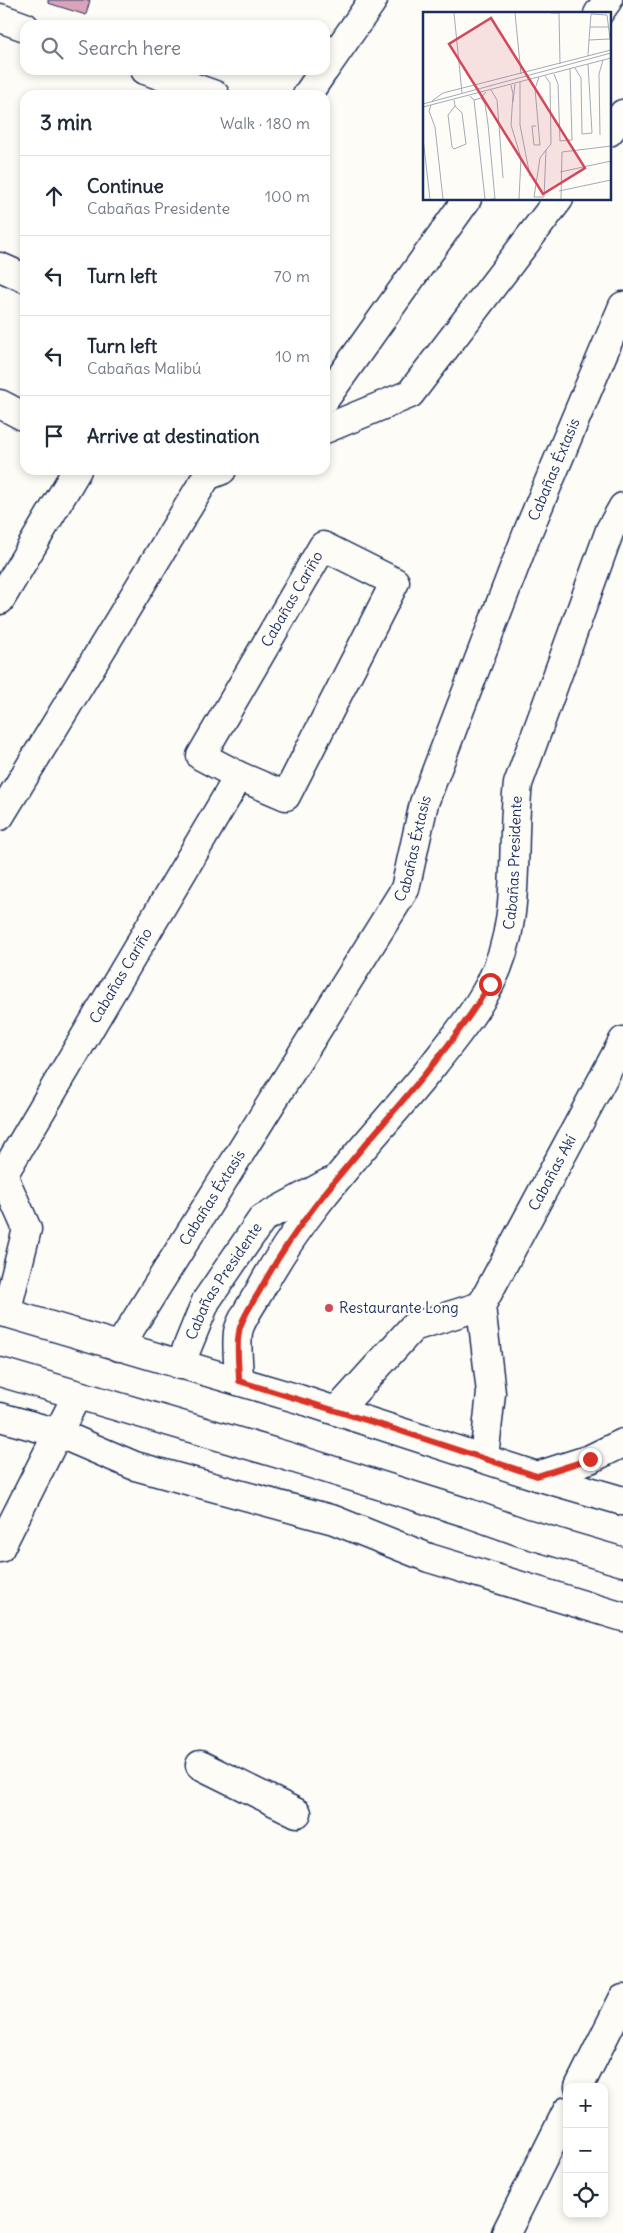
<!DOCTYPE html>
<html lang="en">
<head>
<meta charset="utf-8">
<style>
	:root { --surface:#fff; --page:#f2f2f3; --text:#1f2937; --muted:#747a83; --line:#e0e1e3 }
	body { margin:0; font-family:Delius,sans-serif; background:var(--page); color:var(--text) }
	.controls { position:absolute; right:15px; bottom:15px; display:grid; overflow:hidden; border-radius:10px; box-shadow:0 2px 8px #0003 }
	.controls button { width:45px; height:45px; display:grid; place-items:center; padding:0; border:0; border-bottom:1px solid var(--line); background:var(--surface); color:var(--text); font:25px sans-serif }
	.stop { position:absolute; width:15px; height:15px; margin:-11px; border:4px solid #d93025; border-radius:50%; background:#fff }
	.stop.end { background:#d93025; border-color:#fff; box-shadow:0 1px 5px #0008 }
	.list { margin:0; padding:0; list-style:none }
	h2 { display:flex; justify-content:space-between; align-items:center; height:65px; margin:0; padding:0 20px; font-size:21px }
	h2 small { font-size:16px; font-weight:400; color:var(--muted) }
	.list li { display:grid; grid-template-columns:32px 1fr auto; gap:15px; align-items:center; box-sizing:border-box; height:80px; padding:0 20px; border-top:1px solid var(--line) }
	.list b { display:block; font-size:19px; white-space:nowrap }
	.list p { margin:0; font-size:16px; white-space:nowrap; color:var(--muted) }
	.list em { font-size:16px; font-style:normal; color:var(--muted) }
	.icon { flex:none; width:28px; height:28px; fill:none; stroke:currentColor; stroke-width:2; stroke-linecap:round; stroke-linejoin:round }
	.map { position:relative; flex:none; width:623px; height:2233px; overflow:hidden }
	.search { position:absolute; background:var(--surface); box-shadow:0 2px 8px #0003; left:20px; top:20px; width:310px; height:55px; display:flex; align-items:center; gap:12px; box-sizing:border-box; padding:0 18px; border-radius:15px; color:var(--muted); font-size:19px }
	.panel { position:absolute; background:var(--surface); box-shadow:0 2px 8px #0003; left:20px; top:90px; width:310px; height:385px; border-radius:15px }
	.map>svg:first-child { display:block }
</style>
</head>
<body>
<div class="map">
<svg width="623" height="2233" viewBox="0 0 623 2233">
	<rect width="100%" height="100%" fill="#fdfcf7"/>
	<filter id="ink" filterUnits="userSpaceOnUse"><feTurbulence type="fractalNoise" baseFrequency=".02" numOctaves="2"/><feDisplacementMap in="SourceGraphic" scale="10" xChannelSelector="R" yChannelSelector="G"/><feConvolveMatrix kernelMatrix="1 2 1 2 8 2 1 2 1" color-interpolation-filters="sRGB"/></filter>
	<g filter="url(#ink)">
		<polygon fill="#daa3b7" stroke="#1b2f5e" points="48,0 90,0 86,15 48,3"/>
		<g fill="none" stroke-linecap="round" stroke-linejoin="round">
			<defs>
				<g id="minor">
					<polyline points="598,14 608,0"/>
					<polyline points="0,18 25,27"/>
					<polyline points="325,69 373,0"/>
					<polyline points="145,70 215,95"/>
					<polyline points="307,95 324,70"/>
					<polyline points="609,132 623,114"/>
					<polyline points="0,267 25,278"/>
					<polyline points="325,399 467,199"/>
					<polyline points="0,404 25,417"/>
					<polyline points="325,429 410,394 559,199"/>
					<polygon points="323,546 395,582 286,796 239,776 201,756"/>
					<polyline points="0,600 77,470"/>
					<polyline points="0,816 207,476 222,470"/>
					<polyline points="3,1175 27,1229 6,1313"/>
					<path id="s1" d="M0,1177L3,1175L239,776"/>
					<path id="s2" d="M119,1347L405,889L424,803L529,529L623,306"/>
					<path id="s3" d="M180,1365L206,1301L262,1219L328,1183"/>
					<path id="s4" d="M239,1381C239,1365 236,1348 238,1332C240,1321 253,1302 259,1292C304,1206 374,1139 434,1064C454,1038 475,1013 490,984C523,921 510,851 518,784L610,530L623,507"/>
					<polyline points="337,1411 413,1327 481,1306"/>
					<polyline points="0,1417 58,1433 135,1466 334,1520 429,1558 623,1617"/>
					<path id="s5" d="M484,1458L491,1393L481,1306L623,1041"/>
					<polyline points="537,1476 590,1459 623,1443"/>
					<polyline points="0,1548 77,1395"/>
					<polyline points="200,1765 297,1813"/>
					<polyline points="579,2087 623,1999"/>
					<polyline points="506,2233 567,2111"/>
				</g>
				<g id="major">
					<polyline points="0,1311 299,1399 537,1476 623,1501"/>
					<polyline points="0,1372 283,1455 468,1513 521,1532 623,1562"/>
				</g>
			</defs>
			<use href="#minor" stroke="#1b2f5e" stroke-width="31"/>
			<use href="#major" stroke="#1b2f5e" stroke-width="31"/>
			<use href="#minor" stroke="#fdfcf7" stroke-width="28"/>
			<use href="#major" stroke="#fdfcf7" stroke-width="28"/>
		</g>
	</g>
	<g fill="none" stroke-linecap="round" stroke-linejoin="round" filter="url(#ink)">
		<path stroke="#d93025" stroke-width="6" d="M490,984C424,1094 319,1177 259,1292C253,1302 240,1321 239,1332C236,1348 239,1365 239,1381L385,1426L537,1476L590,1459"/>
	</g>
	<circle fill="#d1495b" stroke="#fdfcf7" stroke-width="2" cx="329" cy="1308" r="5"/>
	<g text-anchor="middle" stroke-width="4.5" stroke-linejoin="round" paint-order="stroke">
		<g font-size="15" fill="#1b2f5e" stroke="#fdfcf7">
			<text dy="5" stroke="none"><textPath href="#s2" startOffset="986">Cabañas Éxtasis</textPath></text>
			<text transform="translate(292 599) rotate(-60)" y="5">Cabañas Cariño</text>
			<text dy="5" stroke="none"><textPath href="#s2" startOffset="581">Cabañas Éxtasis</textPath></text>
			<text dy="5" stroke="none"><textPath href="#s4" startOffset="605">Cabañas Presidente</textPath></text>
			<text dy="5" stroke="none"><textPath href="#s1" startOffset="235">Cabañas Cariño</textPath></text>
			<text dy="5" stroke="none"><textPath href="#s5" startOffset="304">Cabañas Akí</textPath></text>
			<text dy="5" stroke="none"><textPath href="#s2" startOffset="176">Cabañas Éxtasis</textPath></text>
			<text dy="5" stroke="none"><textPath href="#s3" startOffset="95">Cabañas Presidente</textPath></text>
		</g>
		<g font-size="15" fill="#1b2f5e" stroke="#fdfcf7" text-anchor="start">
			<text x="339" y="1313">Restaurante Long</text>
		</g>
	</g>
	<g transform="translate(423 12)">
		<rect width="188" height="188" fill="#fdfcf7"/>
		<path fill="none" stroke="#a3aaba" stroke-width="1" d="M31,1L39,81M92,1L98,62M128,1H136L137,52M167,15H186M165,44L166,28L168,2L184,3L187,27L166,28M152,56L158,66L159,122L169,121L165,52M131,62L135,72L137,129L149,128L147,57M122,64L127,71L128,132L123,138L117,146L111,185H121L123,138M97,70V113L107,164M88,73L90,82L88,113L98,146L96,187M68,78L74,88L80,166M47,84L51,88L58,86L63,80M58,86L62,92L65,112L72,187H68M31,88L32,94L39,101L43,132L31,137L29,135L25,103L32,94M51,88L62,187M9,89L20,81L188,38M90,90L92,72M0,92L188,41M8,93L6,99L12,115L20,187M0,95L188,46M113,114H109L111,133H117L112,77L116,65M177,123L176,62L180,48M0,126L7,187M137,160L188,149M136,179L188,168M138,187L139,140L188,134"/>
		<path fill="#d1495b" fill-opacity="0.15" stroke="#d1495b" stroke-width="2.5" d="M68,6L162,156L120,182L26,32Z"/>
		<rect width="188" height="188" fill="none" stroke="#1b2f5e" stroke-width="2.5"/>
	</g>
</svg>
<div class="controls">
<button>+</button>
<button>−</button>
<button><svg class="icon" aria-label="locate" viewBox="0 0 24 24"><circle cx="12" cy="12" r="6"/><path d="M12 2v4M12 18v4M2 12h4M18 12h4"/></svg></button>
</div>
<div class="stop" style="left:490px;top:984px"></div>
<div class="stop end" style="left:590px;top:1459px"></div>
<div class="search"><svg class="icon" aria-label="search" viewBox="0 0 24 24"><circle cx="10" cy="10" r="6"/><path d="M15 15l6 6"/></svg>Search here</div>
<section class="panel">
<h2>3 min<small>Walk · 180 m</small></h2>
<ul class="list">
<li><svg class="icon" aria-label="ahead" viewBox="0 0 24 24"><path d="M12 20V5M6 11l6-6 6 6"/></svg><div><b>Continue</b><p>Cabañas Presidente</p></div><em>100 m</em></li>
<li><svg class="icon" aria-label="left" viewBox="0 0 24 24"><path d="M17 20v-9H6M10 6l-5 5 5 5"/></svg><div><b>Turn left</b></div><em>70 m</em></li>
<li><svg class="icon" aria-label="left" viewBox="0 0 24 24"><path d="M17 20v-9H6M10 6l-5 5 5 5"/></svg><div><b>Turn left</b><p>Cabañas Malibú</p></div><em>10 m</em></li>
<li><svg class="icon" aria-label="arrive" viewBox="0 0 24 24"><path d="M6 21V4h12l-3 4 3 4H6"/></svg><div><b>Arrive at destination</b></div></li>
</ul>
</section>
</div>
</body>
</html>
